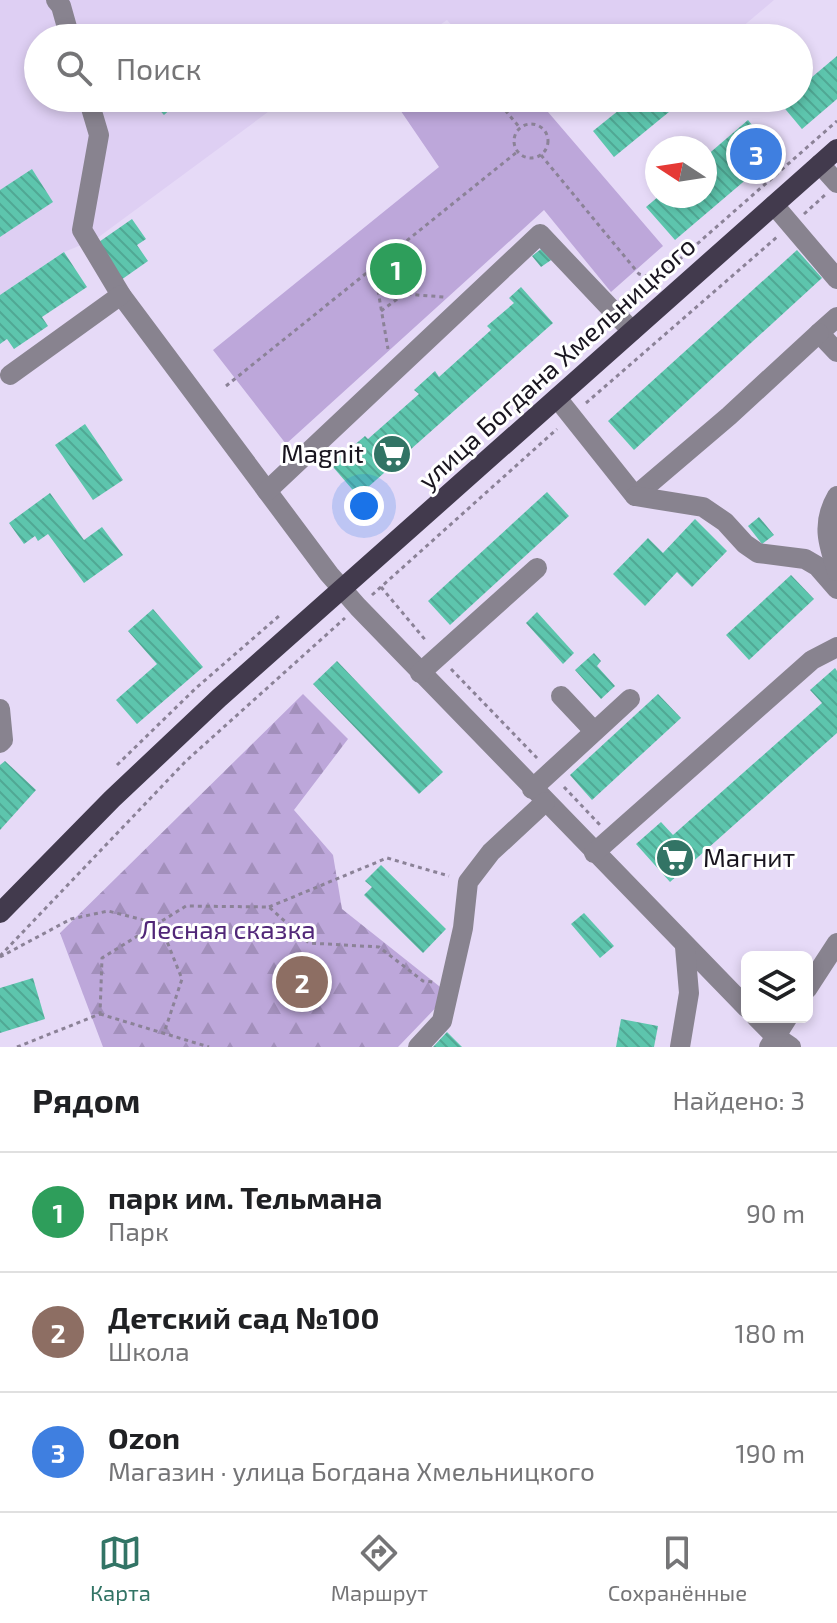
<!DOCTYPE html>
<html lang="ru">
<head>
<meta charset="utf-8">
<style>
	:root { --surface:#fff; --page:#f6f6f6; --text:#202124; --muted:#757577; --line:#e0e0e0; --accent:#327465 }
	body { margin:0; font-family:"Exo 2",sans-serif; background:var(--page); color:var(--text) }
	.controls { position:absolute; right:24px; bottom:24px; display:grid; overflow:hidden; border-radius:12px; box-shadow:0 4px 12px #0003 }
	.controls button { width:72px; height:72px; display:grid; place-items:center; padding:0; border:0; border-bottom:2px solid var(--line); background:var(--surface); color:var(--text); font:40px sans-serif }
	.compass { position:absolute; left:645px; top:136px; width:72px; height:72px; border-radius:50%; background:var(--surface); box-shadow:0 4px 12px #0003; rotate:282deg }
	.you { position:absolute; left:364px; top:506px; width:28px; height:28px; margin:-20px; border:6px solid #fff; border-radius:50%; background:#1a73e8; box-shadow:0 0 0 12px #1a73e833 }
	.badge { display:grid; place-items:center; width:52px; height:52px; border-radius:50%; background:var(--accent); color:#fff; font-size:26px; font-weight:700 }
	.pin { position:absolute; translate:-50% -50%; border:4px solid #fff; box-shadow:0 2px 8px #0006 }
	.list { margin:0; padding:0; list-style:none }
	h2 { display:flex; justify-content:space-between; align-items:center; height:104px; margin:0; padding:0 32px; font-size:34px }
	h2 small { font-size:26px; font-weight:400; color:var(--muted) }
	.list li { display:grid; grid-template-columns:52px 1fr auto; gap:24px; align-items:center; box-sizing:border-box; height:120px; padding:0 32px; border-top:2px solid var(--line) }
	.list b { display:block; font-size:30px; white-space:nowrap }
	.list p { margin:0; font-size:26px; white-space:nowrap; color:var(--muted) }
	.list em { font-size:26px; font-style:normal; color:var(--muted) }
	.icon { flex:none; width:44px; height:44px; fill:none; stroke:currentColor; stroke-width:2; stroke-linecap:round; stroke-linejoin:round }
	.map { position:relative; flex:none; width:837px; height:1047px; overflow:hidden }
	.search { position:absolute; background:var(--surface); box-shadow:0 4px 12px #0003; left:24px; right:24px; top:24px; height:88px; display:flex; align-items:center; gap:20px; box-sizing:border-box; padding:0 28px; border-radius:44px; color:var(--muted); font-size:30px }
	.sheet { height:464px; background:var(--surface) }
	nav { display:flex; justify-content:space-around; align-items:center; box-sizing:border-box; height:112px; border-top:2px solid var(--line); background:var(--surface); font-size:22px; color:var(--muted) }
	nav a { display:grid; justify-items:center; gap:4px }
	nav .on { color:var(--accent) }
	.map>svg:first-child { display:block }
</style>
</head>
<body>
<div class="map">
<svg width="837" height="1047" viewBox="0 0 837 1047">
	<defs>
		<pattern id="forest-firs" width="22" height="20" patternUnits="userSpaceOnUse" patternTransform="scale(2)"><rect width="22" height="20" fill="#bda7da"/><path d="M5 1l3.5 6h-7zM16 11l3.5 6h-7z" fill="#a28fbb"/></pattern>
		<pattern id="building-back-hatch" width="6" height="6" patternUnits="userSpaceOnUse" patternTransform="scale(2)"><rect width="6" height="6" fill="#5dc5ad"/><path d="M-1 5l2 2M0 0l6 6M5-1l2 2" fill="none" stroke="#50a894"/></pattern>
	</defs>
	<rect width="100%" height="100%" fill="#e6daf7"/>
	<polygon fill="#decff3" points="0,0 774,0 729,38 463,38 447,20 421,38 38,38 38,98 287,98 96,239 64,252 0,295"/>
	<polygon fill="url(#forest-firs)" points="303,694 348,739 294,810 333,855 342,909 449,994 398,1047 103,1047 60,933"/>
	<polygon fill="#bda7da" points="392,98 536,98 663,246 611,292 544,210 286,444 213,350 439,167"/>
	<g fill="url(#building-back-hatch)">
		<polygon points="837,56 837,99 802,129 781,104 787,98 799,98 799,88"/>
		<polygon points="149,98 183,98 164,115"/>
		<polygon points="634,98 686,98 614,157 593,131"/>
		<polygon points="748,120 776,154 675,240 646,207 659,196 705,196 705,157"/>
		<polygon points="32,169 53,202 0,237 0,190"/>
		<polygon points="132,219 146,239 137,245 148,261 121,280 96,244"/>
		<polygon points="545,246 554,258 541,267 532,256"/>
		<polygon points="797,250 822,278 634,450 608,421"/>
		<polygon points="64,252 87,287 42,317 48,326 14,349 7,339 0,344 0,295"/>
		<polygon points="521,287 553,323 358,496 327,460 341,447 346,452 365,436 368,439 419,394 414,390 435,371 439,377 491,330 487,326 514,303 509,298"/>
		<polygon points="85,424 123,480 93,500 55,445"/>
		<polygon points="547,492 569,516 450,625 428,601"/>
		<polygon points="50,493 84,540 102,527 123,555 84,583 48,534 38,541 35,536 24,544 9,523"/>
		<polygon points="759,517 774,535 762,544 748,526"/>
		<polygon points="695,519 727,551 692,587 677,572 645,606 613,574 648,538 663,553"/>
		<polygon points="791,575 814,599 749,660 726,635"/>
		<polygon points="153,609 203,667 137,724 116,700 157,664 128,631"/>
		<polygon points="537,612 574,653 563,664 526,623"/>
		<polygon points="594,653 601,661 597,666 615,686 601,699 575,670"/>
		<polygon points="337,661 443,772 419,794 313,684"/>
		<polygon points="835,668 837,671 837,733 670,882 636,844 661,822 673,835 822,703 810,690"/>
		<polygon points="658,694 681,718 592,800 570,775"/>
		<polygon points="5,761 36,790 0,830 0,765"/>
		<polygon points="381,865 446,929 423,953 364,895 372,887 365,881"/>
		<polygon points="584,913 614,946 600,958 571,924"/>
		<polygon points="33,978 45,1019 0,1033 0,988"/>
		<polygon points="621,1019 658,1026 654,1047 616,1047"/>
		<polygon points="447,1032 462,1047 433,1047"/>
	</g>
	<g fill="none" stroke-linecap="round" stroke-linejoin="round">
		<g stroke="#8b8297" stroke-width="3" stroke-dasharray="4 4" stroke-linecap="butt">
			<polyline points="495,98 520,128"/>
			<circle cx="531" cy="141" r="17"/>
			<polyline points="541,155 639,274 656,279"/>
			<polyline points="804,214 825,195"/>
			<polyline points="374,267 388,349"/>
			<polyline points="631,302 837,121"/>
			<polyline points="381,311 404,294 444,297"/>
			<polyline points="590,340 602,329"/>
			<polyline points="226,386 517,152"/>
			<polyline points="586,403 777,237"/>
			<polyline points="381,587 427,642"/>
			<polyline points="372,595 557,429"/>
			<polyline points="451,669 537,758"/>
			<polyline points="117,765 196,688 279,616"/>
			<polyline points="564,787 600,825"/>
			<polyline points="269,907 387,858 449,876"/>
			<polyline points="0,956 186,761 345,618"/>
			<polyline points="0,957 71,919 108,911 160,924 182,979 164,1033"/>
			<polyline points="100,1014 209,1047"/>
			<polyline points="17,1047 100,1014 102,958 186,906 269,907 309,943 379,947 423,981 433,982"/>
		</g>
		<g stroke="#88838f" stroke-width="20">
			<polyline points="56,0 61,6 70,38"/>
			<polyline points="88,98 99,135 82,230 121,295 329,574 358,607 747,1008"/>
			<polyline points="820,164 837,183"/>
			<polyline points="774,205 837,279"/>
			<polyline points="837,317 819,333 837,352"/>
			<polyline points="10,375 121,295"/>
			<polyline points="557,398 635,496 729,416 819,333"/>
			<polyline points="267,491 540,234 632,331"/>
			<polyline points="635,496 703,507 725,522 745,544 758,553 805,559 817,566 837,589"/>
			<path d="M837,496C821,523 828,544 837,571"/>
			<polyline points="420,673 537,568"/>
			<polyline points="561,696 594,731"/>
			<polyline points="0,709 3,740 0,743"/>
			<polyline points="532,789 630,699"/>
			<polyline points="594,853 812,660 837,647"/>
			<polyline points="807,989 837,943"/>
			<polyline points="756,1017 775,1036 791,1047"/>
			<polyline points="418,1047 442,1021 463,928 468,882 491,852 545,802"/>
			<polyline points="680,1047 689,993 685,947"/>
			<polyline points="769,1047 788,1017"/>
		</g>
		<polyline stroke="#423a4d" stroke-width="20" points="0,913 112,799 219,698 837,149"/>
	</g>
	<defs>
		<symbol id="supermarket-disc" viewBox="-11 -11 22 22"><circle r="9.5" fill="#327465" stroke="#fff"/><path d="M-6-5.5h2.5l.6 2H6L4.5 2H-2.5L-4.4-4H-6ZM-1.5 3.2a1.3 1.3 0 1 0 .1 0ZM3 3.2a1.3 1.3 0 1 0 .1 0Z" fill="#fff"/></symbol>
	</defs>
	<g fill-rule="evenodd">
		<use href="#supermarket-disc" x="370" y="432" width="44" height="44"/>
		<use href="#supermarket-disc" x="653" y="836" width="44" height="44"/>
	</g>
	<g text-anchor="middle" stroke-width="6" stroke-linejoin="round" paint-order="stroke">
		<g font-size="26" fill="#19151f" stroke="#fff">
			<text transform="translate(557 363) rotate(-42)" y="9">улица Богдана Хмельницкого</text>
		</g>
		<g font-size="26" fill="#19151f" stroke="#fff" text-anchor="end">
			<text x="364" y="463">Magnit</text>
			<text x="703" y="867" text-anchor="start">Магнит</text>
		</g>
		<g font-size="26" fill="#512778" stroke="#fff">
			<text x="228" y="939">Лесная сказка</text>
		</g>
	</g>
</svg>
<div class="controls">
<button><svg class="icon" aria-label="layers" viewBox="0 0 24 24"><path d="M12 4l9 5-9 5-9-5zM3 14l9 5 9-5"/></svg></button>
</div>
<svg class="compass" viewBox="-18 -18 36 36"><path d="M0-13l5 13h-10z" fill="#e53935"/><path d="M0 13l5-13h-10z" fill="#757577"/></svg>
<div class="you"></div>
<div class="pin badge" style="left:396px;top:269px;background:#2e9e5b">1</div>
<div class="pin badge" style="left:302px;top:982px;background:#8d6e63">2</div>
<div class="pin badge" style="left:756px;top:154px;background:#3f7fe0">3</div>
<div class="search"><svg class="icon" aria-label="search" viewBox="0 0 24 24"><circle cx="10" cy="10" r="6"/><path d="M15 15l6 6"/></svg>Поиск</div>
</div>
<section class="sheet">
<h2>Рядом<small>Найдено: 3</small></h2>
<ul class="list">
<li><span class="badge" style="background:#2e9e5b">1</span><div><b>парк им. Тельмана</b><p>Парк</p></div><em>90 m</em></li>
<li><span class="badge" style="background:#8d6e63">2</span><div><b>Детский сад №100</b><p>Школа</p></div><em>180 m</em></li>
<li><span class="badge" style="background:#3f7fe0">3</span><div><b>Ozon</b><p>Магазин · улица Богдана Хмельницкого</p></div><em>190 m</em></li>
</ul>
</section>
<nav>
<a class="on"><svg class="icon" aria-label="map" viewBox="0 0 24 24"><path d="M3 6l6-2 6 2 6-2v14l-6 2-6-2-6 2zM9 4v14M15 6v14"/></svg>Карта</a>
<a><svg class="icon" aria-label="directions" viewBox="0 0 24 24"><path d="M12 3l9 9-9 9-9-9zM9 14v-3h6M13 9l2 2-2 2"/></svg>Маршрут</a>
<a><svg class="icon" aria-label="saved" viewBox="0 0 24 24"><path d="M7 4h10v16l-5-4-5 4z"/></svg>Сохранённые</a>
</nav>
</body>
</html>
